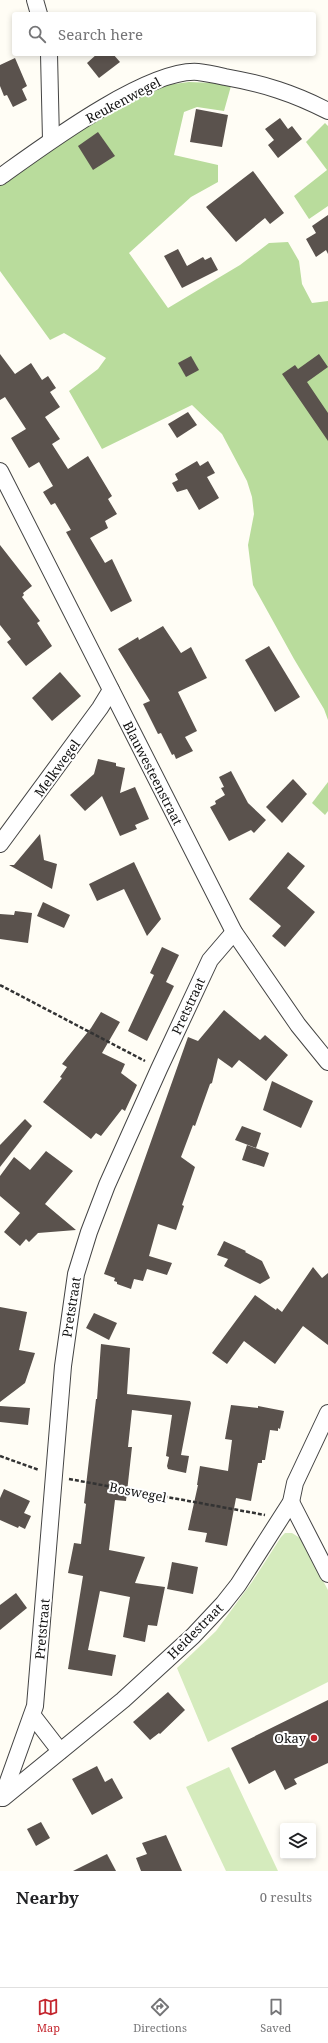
<!DOCTYPE html>
<html lang="en">
<head>
<meta charset="utf-8">
<style>
	:root { --surface:#fff; --page:#f6f6f6; --text:#202124; --muted:#757577; --line:#e0e0e0; --accent:#c4262e }
	body { margin:0; font-family:"Noto Serif",serif; background:var(--page); color:var(--text) }
	.controls { position:absolute; right:12px; bottom:12px; display:grid; overflow:hidden; border-radius:4px; box-shadow:0 2px 6px #0003 }
	.controls button { width:36px; height:36px; display:grid; place-items:center; padding:0; border:0; border-bottom:1px solid var(--line); background:var(--surface); color:var(--text); font:20px sans-serif }
	.list { margin:0; padding:0; list-style:none }
	h2 { display:flex; justify-content:space-between; align-items:center; height:52px; margin:0; padding:0 16px; font-size:17px }
	h2 small { font-size:13px; font-weight:400; color:var(--muted) }
	.icon { flex:none; width:22px; height:22px; fill:none; stroke:currentColor; stroke-width:2; stroke-linecap:round; stroke-linejoin:round }
	.map { position:relative; flex:none; width:328px; height:1871px; overflow:hidden }
	.search { position:absolute; background:var(--surface); box-shadow:0 2px 6px #0003; left:12px; right:12px; top:12px; height:44px; display:flex; align-items:center; gap:10px; box-sizing:border-box; padding:0 14px; border-radius:4px; color:var(--muted); font-size:15px }
	.sheet { height:116px; background:var(--surface) }
	nav { display:flex; justify-content:space-around; align-items:center; box-sizing:border-box; height:56px; border-top:1px solid var(--line); background:var(--surface); font-size:11px; color:var(--muted) }
	nav a { display:grid; justify-items:center; gap:2px }
	nav .on { color:var(--accent) }
	.map>svg:first-child { display:block }
</style>
</head>
<body>
<div class="map">
<svg width="328" height="1871" viewBox="0 0 328 1871">
	<rect width="100%" height="100%" fill="#fffdf5"/>
	<g fill="#d5ebbd">
		<polygon points="285,1533 292,1533 300,1538 328,1590 328,1682 208,1742 177,1668 216,1631 252,1582 281,1537"/>
		<polygon points="229,1767 278,1871 226,1871 186,1787"/>
	</g>
	<g fill="#b9dc9c">
		<polygon points="189,82 214,83 231,86 224,111 197,107 184,112 174,155 218,165 218,182 191,197 129,253 168,308 240,265 269,243 288,242 299,261 302,284 312,303 328,301 328,720 324,709 294,659 253,585 248,545 254,514 252,497 247,481 222,434 192,405 102,449 69,391 98,369 106,358 64,333 50,340 0,271 0,185 57,140 159,86"/>
		<polygon points="325,123 328,126 328,206 309,219 294,196 327,170 306,142"/>
		<polygon points="328,782 328,811 325,815 312,803"/>
	</g>
	<g fill="#5a524d">
		<polygon points="97,54 113,54 120,62 99,78 87,63"/>
		<polygon points="15,58 27,86 22,89 27,100 13,107 7,95 4,96 0,86 0,65"/>
		<polygon points="196,109 228,115 222,147 190,142"/>
		<polygon points="280,118 288,129 292,126 302,139 278,158 268,145 274,140 265,129"/>
		<polygon points="98,132 115,156 93,170 78,146"/>
		<polygon points="253,171 284,213 270,224 265,218 236,242 206,207"/>
		<polygon points="328,215 328,254 326,250 316,257 306,239 316,233 312,226"/>
		<polygon points="178,249 187,266 203,257 205,260 211,257 218,270 182,288 164,256"/>
		<polygon points="0,354 15,374 31,363 42,380 48,376 56,388 50,392 60,407 45,417 60,439 52,444 68,469 88,456 112,496 108,499 117,514 105,521 108,528 90,538 105,563 112,559 132,601 111,612 66,532 71,530 55,503 51,505 43,492 53,486 39,462 29,468 11,438 26,429 5,397 0,400"/>
		<polygon points="319,354 328,367 307,382 328,413 328,441 282,374 295,365 298,369"/>
		<polygon points="191,356 199,370 186,377 178,363"/>
		<polygon points="188,412 197,425 177,438 168,424"/>
		<polygon points="197,461 200,466 208,461 215,473 207,477 219,498 199,510 187,489 177,492 172,483 178,480 175,474"/>
		<polygon points="0,545 32,586 23,593 24,595 22,597 40,621 37,623 52,646 26,666 7,642 11,639 0,625"/>
		<polygon points="163,626 181,653 191,647 207,678 178,692 197,731 185,737 193,751 176,759 174,754 172,755 161,733 158,734 143,704 150,701 118,649 138,637 139,640"/>
		<polygon points="269,646 300,697 275,712 245,660"/>
		<polygon points="60,672 81,696 52,721 32,698"/>
		<polygon points="98,759 116,763 116,766 125,768 120,793 135,787 149,819 135,825 137,829 120,836 102,796 85,811 70,795 94,774"/>
		<polygon points="231,771 248,803 266,820 254,833 251,830 229,841 210,807 216,804 215,801 225,795 221,788 224,787 219,777"/>
		<polygon points="293,779 307,794 282,823 266,807"/>
		<polygon points="40,834 44,860 57,864 52,889 9,865 14,865"/>
		<polygon points="288,852 305,866 287,888 315,912 285,947 272,936 281,926 249,899"/>
		<polygon points="134,862 161,919 147,936 124,889 97,901 89,884"/>
		<polygon points="43,902 70,915 64,928 37,916"/>
		<polygon points="15,911 32,913 28,943 0,939 0,914 14,915"/>
		<polygon points="162,947 179,955 166,982 174,986 147,1041 128,1031 154,975 150,973"/>
		<polygon points="224,1010 260,1040 265,1035 288,1055 266,1081 239,1060 232,1068 218,1058 212,1083 210,1084 195,1126 193,1125 181,1157 195,1167 182,1205 184,1206 176,1230 158,1224 149,1256 172,1263 167,1275 147,1269 143,1281 134,1279 131,1289 117,1284 117,1282 114,1281 115,1278 104,1274 188,1037 198,1041"/>
		<polygon points="101,1012 120,1022 102,1053 125,1064 121,1073 137,1085 125,1111 122,1109 101,1136 96,1133 91,1139 43,1102 62,1078 60,1077 67,1067 62,1064 91,1028"/>
		<polygon points="272,1081 313,1101 301,1128 263,1110"/>
		<polygon points="25,1119 32,1126 0,1167 0,1145"/>
		<polygon points="242,1126 261,1133 256,1148 235,1140"/>
		<polygon points="247,1145 269,1153 264,1167 242,1160"/>
		<polygon points="46,1151 73,1171 45,1204 76,1230 38,1233 29,1242 26,1239 20,1246 4,1232 20,1213 0,1196 0,1176 14,1157 30,1170"/>
		<polygon points="224,1241 246,1251 245,1252 262,1261 270,1278 260,1284 224,1266 228,1259 217,1255"/>
		<polygon points="313,1267 322,1278 328,1273 328,1345 303,1326 275,1364 244,1341 227,1364 212,1353 255,1295 276,1310 277,1308 282,1312"/>
		<polygon points="0,1307 27,1312 19,1350 35,1353 25,1383 0,1402"/>
		<polygon points="94,1313 117,1323 109,1340 86,1328"/>
		<polygon points="101,1344 130,1348 127,1394 190,1401 191,1403 181,1455 189,1456 186,1473 168,1469 167,1466 169,1457 166,1456 172,1415 132,1410 128,1447 132,1447 126,1501 115,1500 109,1550 145,1557 135,1583 165,1587 157,1626 148,1625 145,1642 123,1637 130,1597 100,1591 88,1650 116,1655 112,1676 68,1669 83,1576 68,1573 74,1543 81,1544 86,1504 84,1503 96,1399 97,1399"/>
		<polygon points="231,1405 258,1408 258,1406 284,1411 280,1429 278,1428 278,1431 270,1430 265,1460 262,1460 262,1463 258,1463 251,1501 236,1498 227,1546 205,1542 207,1533 188,1530 198,1485 197,1485 200,1466 228,1471 232,1440 225,1439"/>
		<polygon points="0,1406 30,1408 28,1425 0,1422"/>
		<polygon points="4,1489 30,1501 24,1513 31,1516 25,1529 19,1526 18,1528 0,1520 0,1498"/>
		<polygon points="172,1562 198,1567 193,1594 167,1589"/>
		<polygon points="16,1593 27,1608 0,1630 0,1605"/>
		<polygon points="168,1692 185,1710 160,1734 159,1733 150,1740 133,1722"/>
		<polygon points="328,1700 328,1763 294,1779 297,1784 285,1790 275,1770 249,1784 231,1748"/>
		<polygon points="97,1766 105,1782 112,1778 123,1798 92,1815 72,1779"/>
		<polygon points="41,1822 50,1838 36,1846 27,1829"/>
		<polygon points="166,1835 182,1871 141,1871 136,1858 147,1854 142,1843"/>
		<polygon points="107,1854 116,1871 73,1871"/>
	</g>
	<g fill="none" stroke-linecap="round" stroke-linejoin="round">
		<defs>
			<g id="minor">
				<polyline points="35,0 39,14"/>
				<polyline points="49,54 51,140"/>
				<path d="M0,177C42,147 148,68 198,72C207,73 216,75 225,77C264,84 293,93 328,111"/>
				<polyline points="0,471 234,932 298,1025 328,1062"/>
				<polyline points="0,844 100,708 111,690"/>
				<polyline points="291,1502 328,1574"/>
				<polyline points="33,1716 60,1751"/>
				<polyline points="2,1798 35,1706 63,1366 76,1274 89,1232 107,1185 159,1069 210,960 234,932"/>
				<polyline points="3,1798 123,1700 193,1636 223,1604 238,1585 291,1502 295,1483 328,1413"/>
			</g>
		</defs>
		<use href="#minor" stroke="#444" stroke-width="18"/>
		<g stroke="#333" stroke-width="2.5" stroke-dasharray="4 2" stroke-linecap="butt">
			<polyline points="0,985 145,1061"/>
			<polyline points="0,1456 39,1470"/>
			<polyline points="69,1479 265,1515"/>
		</g>
		<use href="#minor" stroke="#fff" stroke-width="16"/>
	</g>
	<circle fill="#c4262e" stroke="#fff" stroke-width="1.5" cx="314" cy="1738" r="4"/>
	<g text-anchor="middle" stroke-width="4" stroke-linejoin="round" paint-order="stroke">
		<g font-size="13" fill="#111" stroke="#fff">
			<text transform="translate(123 100) rotate(-28)" y="5">Reukenwegel</text>
			<text transform="translate(57 768) rotate(-54)" y="5">Melkwegel</text>
			<text transform="translate(153 773) rotate(63)" y="5">Blauwesteenstraat</text>
			<text transform="translate(188 1006) rotate(-65)" y="5">Pretstraat</text>
			<text transform="translate(71 1307) rotate(-81)" y="5">Pretstraat</text>
			<text transform="translate(138 1492) rotate(11)" y="5">Boswegel</text>
			<text transform="translate(42 1629) rotate(-85)" y="5">Pretstraat</text>
			<text transform="translate(195 1631) rotate(-45)" y="5">Heidestraat</text>
		</g>
		<g font-size="13" fill="#111" stroke="#fff" text-anchor="end">
			<text x="306" y="1743">Okay</text>
		</g>
	</g>
</svg>
<div class="controls">
<button><svg class="icon" aria-label="layers" viewBox="0 0 24 24"><path d="M12 4l9 5-9 5-9-5zM3 14l9 5 9-5"/></svg></button>
</div>
<div class="search"><svg class="icon" aria-label="search" viewBox="0 0 24 24"><circle cx="10" cy="10" r="6"/><path d="M15 15l6 6"/></svg>Search here</div>
</div>
<section class="sheet">
<h2>Nearby<small>0 results</small></h2>
<ul class="list">
</ul>
</section>
<nav>
<a class="on"><svg class="icon" aria-label="map" viewBox="0 0 24 24"><path d="M3 6l6-2 6 2 6-2v14l-6 2-6-2-6 2zM9 4v14M15 6v14"/></svg>Map</a>
<a><svg class="icon" aria-label="directions" viewBox="0 0 24 24"><path d="M12 3l9 9-9 9-9-9zM9 14v-3h6M13 9l2 2-2 2"/></svg>Directions</a>
<a><svg class="icon" aria-label="saved" viewBox="0 0 24 24"><path d="M7 4h10v16l-5-4-5 4z"/></svg>Saved</a>
</nav>
</body>
</html>
